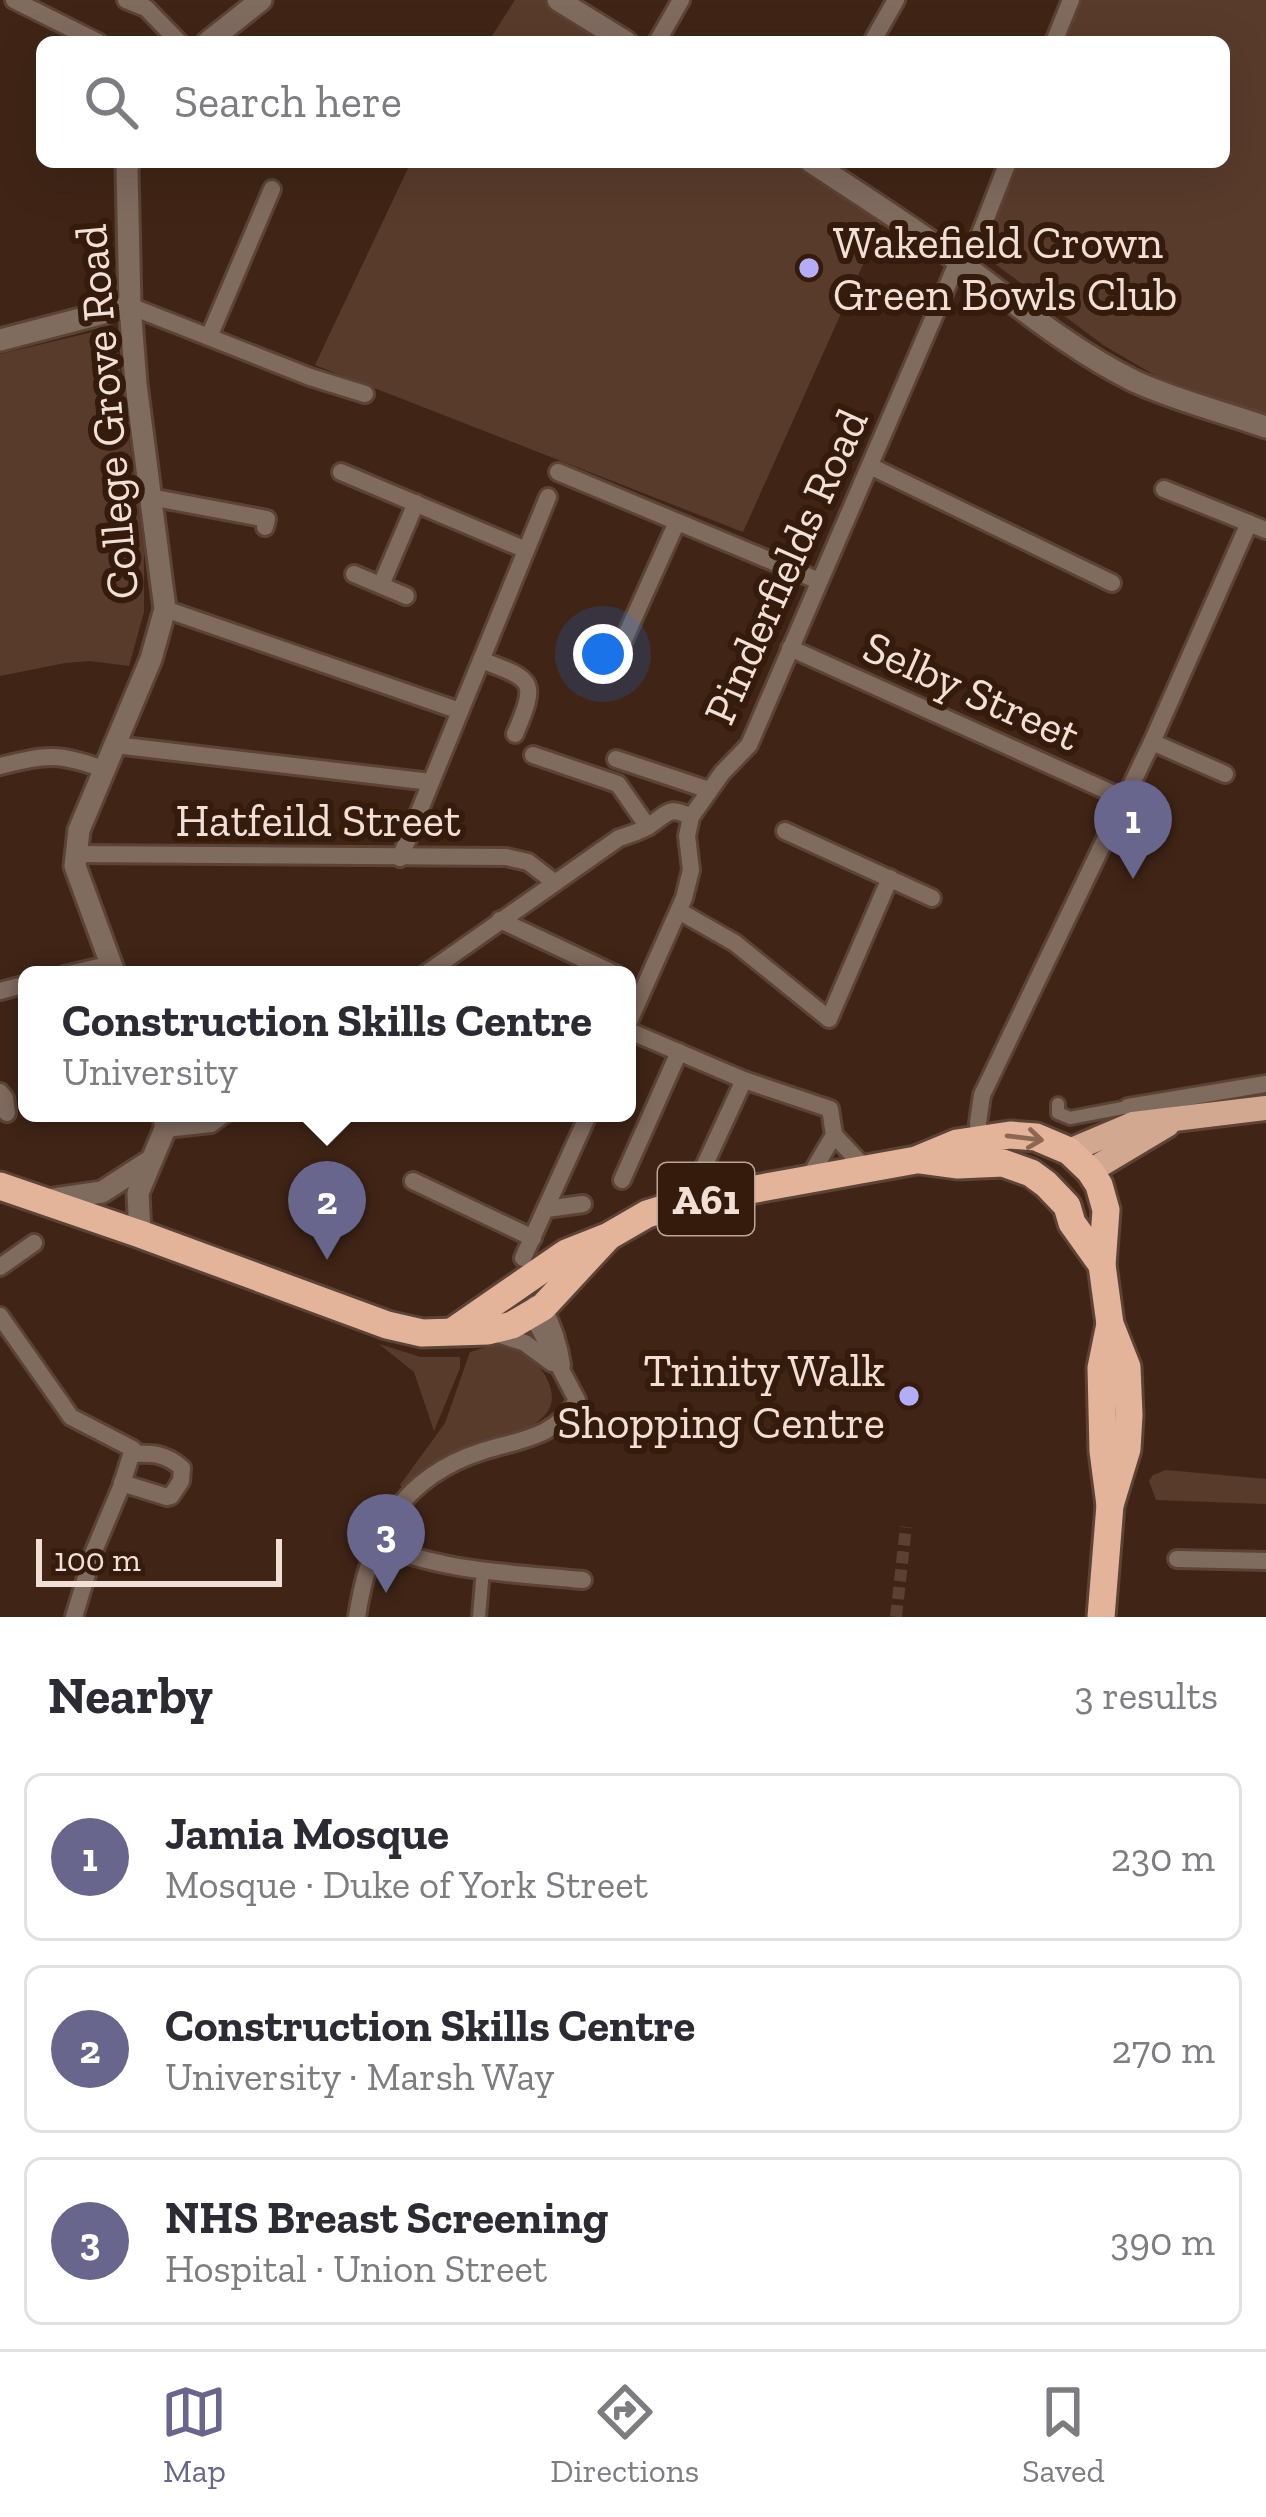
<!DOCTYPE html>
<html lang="en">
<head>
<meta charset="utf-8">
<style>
	:root { --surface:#fff; --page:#f2f2f3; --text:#2b2b33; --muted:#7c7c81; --line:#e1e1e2; --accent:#68668c }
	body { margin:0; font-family:"Zilla Slab",serif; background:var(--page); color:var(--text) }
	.scale { position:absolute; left:36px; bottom:30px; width:246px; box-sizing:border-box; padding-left:12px; border:6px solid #f2e0d7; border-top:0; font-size:33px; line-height:42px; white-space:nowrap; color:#f2e0d7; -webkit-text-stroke:9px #351b0c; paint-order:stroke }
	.you { position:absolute; left:603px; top:654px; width:42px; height:42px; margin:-30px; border:9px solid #fff; border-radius:50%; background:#1a73e8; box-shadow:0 0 0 18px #1a73e833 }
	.badge { display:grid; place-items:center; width:78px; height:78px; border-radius:50%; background:var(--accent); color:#fff; font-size:39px; font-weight:700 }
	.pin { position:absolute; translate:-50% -99px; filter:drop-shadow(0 3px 6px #0008) }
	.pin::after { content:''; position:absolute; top:63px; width:42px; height:36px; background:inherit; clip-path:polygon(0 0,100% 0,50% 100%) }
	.popup { position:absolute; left:18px; top:966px; width:618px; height:156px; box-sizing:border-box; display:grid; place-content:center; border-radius:18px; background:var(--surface); filter:drop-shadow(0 3px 9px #0005); font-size:39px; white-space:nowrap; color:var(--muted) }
	.popup b { font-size:45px; color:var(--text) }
	.popup::after { content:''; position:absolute; left:50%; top:100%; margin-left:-24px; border:24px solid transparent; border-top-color:var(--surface) }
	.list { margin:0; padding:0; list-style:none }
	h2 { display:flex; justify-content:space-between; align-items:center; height:156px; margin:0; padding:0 48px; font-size:51px }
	h2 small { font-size:39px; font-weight:400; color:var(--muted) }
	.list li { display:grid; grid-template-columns:78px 1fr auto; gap:36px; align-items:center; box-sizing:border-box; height:168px; margin:0 24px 24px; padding:0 24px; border:3px solid var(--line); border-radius:18px }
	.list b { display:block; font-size:45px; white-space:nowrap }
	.list p { margin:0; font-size:39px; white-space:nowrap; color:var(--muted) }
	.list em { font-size:39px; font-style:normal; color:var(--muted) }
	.icon { flex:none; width:66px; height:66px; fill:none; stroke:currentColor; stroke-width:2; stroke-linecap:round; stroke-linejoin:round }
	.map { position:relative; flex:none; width:1266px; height:1617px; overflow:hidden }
	.search { position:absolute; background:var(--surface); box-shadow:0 12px 48px #0002; left:36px; right:36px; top:36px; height:132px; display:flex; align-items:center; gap:30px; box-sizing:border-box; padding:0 42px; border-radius:18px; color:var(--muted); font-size:45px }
	.sheet { height:732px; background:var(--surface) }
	nav { display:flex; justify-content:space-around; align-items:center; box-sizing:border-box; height:168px; border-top:3px solid var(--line); background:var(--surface); font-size:33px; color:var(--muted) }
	nav a { display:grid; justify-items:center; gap:6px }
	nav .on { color:var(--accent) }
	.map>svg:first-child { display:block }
</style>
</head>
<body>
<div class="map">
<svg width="1266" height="1617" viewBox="0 0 1266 1617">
	<rect width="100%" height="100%" fill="#402516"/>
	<g fill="#593b2b">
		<polygon points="515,0 557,0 626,42 488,42"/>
		<polygon points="1077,0 1266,0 1266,416 1156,376 1103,345 982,254 1016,162 1224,162 1224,42 1061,42"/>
		<polygon points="411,162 811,162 887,211 743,532 315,365"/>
		<polygon points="106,329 115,332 144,552 144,612 129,666 90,661 65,663 0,676 0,354"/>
		<polygon points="379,1344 421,1357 460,1357 460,1368 434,1431 414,1372"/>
		<path d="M496,1344C516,1346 532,1355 543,1372C580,1431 491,1436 458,1452C437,1461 420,1475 402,1488L400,1485L445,1423L470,1352Z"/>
		<polygon points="1166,1470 1266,1479 1266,1504 1156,1500 1149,1481 1153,1475"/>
	</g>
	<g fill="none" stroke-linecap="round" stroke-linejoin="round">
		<polyline stroke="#5b4133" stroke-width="12" stroke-dasharray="12 6" stroke-linecap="butt" points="896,1617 906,1527"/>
		<defs>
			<g id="pedestrian">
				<polyline points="1058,1104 1058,1113 1070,1118 1128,1107"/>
				<polyline points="479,1617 483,1569"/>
			</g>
			<g id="minor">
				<polyline points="14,0 98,42"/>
				<polyline points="126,0 146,8 179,42"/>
				<polyline points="657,42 681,0"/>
				<polyline points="872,42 896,0"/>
				<polyline points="1054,42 1071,0"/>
				<polyline points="967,267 1008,162"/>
				<polyline points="130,306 310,377 365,394"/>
				<polyline points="209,337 272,189"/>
				<polyline points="870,466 1112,583"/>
				<polyline points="341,472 526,550"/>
				<polyline points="558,472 819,581"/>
				<polyline points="1164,489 1266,530"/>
				<polyline points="150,497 267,519 265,527"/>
				<polyline points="354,574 406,596"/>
				<polyline points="381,585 416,503"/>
				<polyline points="165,609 460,711"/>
				<polyline points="790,648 1125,799"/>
				<path d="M481,660C534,680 538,680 515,734"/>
				<polyline points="609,673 677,522"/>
				<polyline points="1152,742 1225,774"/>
				<polyline points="115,745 431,782"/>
				<polyline points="533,755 618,784 648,827"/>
				<polyline points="616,759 709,790"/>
				<path d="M0,766C46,755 57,752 103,769"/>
				<polyline points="785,831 932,898"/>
				<polyline points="74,854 506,857 528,862 554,882"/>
				<polyline points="400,858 548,497"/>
				<polyline points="679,911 735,943 829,1019 890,878"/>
				<polyline points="500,920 615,974"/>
				<polyline points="65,975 111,964"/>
				<path d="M424,975L619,838C628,835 639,832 647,827C667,816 666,804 691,817"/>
				<polyline points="0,991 27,984"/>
				<polyline points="627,1026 684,898 691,870 687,836 691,817 722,773 749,745 958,261"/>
				<polyline points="627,1030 744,1080 830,1109 834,1135 808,1179"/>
				<polyline points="0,1092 5,1098 7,1113"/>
				<polyline points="1128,1107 1266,1084"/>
				<polyline points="165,1129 211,1124 226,1113"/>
				<polyline points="834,1135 865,1168"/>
				<polyline points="980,1139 978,1123 982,1095 1152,742 1249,523"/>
				<polyline points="701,1173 744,1080"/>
				<polyline points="622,1180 679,1052"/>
				<polyline points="413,1181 533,1238"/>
				<polyline points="546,1209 583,1204"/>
				<polyline points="523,1258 589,1113"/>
				<polyline points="0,1267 34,1243"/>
				<path d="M535,1304L543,1307C553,1326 559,1343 562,1365"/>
				<polyline points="0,1316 71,1417 133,1449 121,1487 94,1551 74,1617"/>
				<polyline points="491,1332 525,1343 552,1363"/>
				<path d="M122,1483L167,1497L171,1496L181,1481L182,1468C165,1453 152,1453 131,1454"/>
				<path d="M375,1542C439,1572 513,1573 583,1580"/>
				<polyline points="1177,1559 1266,1561"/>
				<path d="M357,1617C369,1536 401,1477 483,1451C521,1439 555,1438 577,1400L529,1309"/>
			</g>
			<g id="tertiary">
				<polyline points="558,0 626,42"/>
				<polyline points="208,42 261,0"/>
				<path d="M811,162C863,196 915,229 965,266C1020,307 1073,351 1134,381C1175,400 1223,412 1266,427"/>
				<polyline points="0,340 130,306"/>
				<polyline points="115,975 75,866 79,830 151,659 165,609 136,384 130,306 127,169 129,162"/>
				<polyline points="47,1200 102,1192 150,1161"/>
				<polyline points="140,1234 138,1193 165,1129 165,1113"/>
			</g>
			<g id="primary">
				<polyline points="1069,1151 1133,1124 1266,1108"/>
				<polyline points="1090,1171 1167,1125"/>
			</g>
			<g id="trunk">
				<polyline points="921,1160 958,1165 1003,1163 1031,1173 1046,1184 1067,1206 1072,1223 1102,1265"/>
				<polyline points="0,1186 140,1234 387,1325 422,1333 488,1331 512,1325 543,1307 606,1239"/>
				<polyline points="453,1331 566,1253 609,1236 647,1214 689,1201 916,1160 957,1143 1010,1135 1036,1137 1069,1151 1090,1171 1099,1185 1106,1210 1102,1265 1110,1324 1127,1367 1129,1415 1127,1449 1110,1505"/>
				<polyline points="1101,1617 1110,1505 1103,1451 1101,1368 1110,1324"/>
			</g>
		</defs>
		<use href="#pedestrian" stroke="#5c4335" stroke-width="18"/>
		<use href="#minor" stroke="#5c4335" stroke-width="22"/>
		<use href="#tertiary" stroke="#5c4335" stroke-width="27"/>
		<use href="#primary" stroke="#5c4335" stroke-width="30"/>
		<use href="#trunk" stroke="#5c4335" stroke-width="33"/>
		<use href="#pedestrian" stroke="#806b5f" stroke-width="12"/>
		<use href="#minor" stroke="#806b5f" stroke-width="16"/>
		<use href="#tertiary" stroke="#806b5f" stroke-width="21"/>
		<use href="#primary" stroke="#d3a891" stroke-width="24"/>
		<use href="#trunk" stroke="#e4b49a" stroke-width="27"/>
	</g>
	<defs><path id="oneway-shaft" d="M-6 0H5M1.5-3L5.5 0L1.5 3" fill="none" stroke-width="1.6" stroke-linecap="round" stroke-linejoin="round" transform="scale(3)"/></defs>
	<use stroke="#8c6853" href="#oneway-shaft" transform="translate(1025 1138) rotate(7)"/>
	<g fill="#b3adf9" stroke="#351b0c" stroke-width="4.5">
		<circle cx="809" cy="268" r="12"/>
		<circle cx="909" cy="1396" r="12"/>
	</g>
	<g text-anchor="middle" stroke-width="12" stroke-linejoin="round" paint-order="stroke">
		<rect fill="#351b0c" stroke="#b9a59a" stroke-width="3" x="658" y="1163" width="96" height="72" rx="9"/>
		<g font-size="42" font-weight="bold" fill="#f2e0d7">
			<text x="706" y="1214">A61</text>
		</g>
		<g font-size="45" fill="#f2e0d7" stroke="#351b0c" text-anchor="start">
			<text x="833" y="258">Wakefield Crown<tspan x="833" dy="52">Green Bowls Club</tspan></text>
			<text x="885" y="1386" text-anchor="end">Trinity Walk<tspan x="885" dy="52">Shopping Centre</tspan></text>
		</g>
		<g font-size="45" fill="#f2e0d7" stroke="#351b0c">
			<text transform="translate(106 412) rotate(-95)" y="16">College Grove Road</text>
			<text transform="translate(785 566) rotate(-66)" y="16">Pinderfields Road</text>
			<text transform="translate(972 690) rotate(24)" y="16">Selby Street</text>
			<text x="318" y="836">Hatfeild Street</text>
		</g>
	</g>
</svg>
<div class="scale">100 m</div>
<div class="you"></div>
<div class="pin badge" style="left:1133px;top:879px">1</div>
<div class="pin badge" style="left:327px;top:1260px">2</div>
<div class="popup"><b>Construction Skills Centre</b>University</div>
<div class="pin badge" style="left:386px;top:1593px">3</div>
<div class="search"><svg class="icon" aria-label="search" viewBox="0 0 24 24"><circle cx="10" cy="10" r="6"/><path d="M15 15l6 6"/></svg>Search here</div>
</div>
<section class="sheet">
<h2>Nearby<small>3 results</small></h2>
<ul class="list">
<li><span class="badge">1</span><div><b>Jamia Mosque</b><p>Mosque · Duke of York Street</p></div><em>230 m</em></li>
<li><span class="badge">2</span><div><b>Construction Skills Centre</b><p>University · Marsh Way</p></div><em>270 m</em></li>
<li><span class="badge">3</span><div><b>NHS Breast Screening</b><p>Hospital · Union Street</p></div><em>390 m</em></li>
</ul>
</section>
<nav>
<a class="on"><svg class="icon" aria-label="map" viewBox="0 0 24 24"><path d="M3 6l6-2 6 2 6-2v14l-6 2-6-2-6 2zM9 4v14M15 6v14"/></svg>Map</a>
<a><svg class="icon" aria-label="directions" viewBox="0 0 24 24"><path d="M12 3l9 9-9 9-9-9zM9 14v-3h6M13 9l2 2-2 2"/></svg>Directions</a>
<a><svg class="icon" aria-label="saved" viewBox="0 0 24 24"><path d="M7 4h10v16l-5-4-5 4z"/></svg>Saved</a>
</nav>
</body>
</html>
